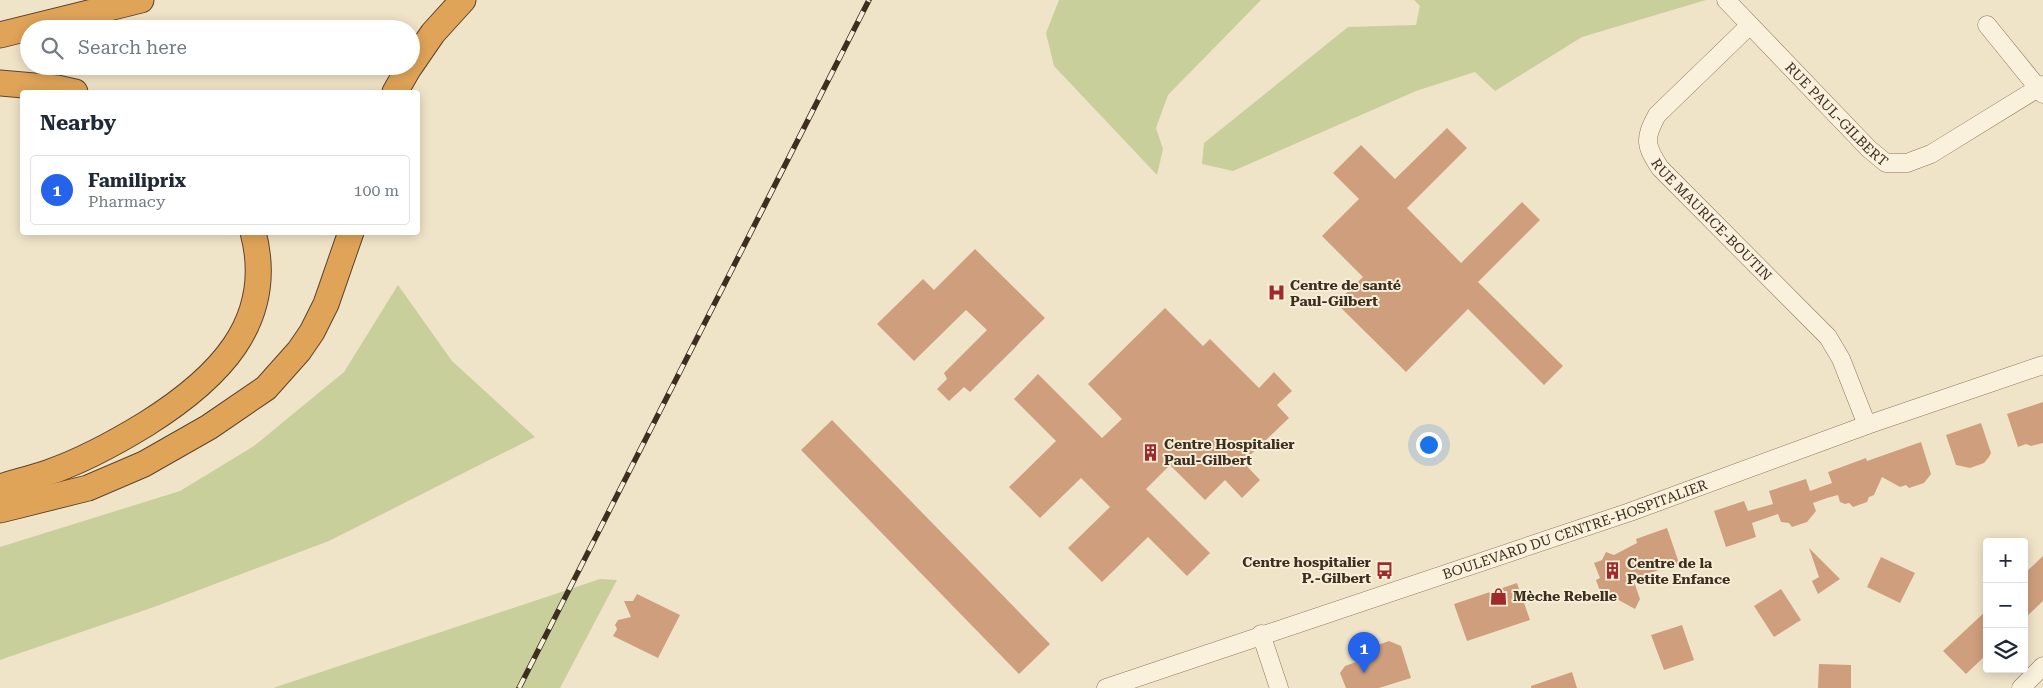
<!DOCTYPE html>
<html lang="en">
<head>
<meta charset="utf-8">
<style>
	:root { --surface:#fff; --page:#f2f2f3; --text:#1f2937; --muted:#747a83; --line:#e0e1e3; --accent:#2563eb }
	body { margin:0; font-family:"Roboto Serif",serif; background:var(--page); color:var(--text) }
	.controls { position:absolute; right:15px; bottom:15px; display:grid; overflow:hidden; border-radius:5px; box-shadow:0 2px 12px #0003 }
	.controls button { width:45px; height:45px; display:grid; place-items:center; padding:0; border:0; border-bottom:1px solid var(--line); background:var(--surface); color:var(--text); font:25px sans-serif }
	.you { position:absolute; left:1428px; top:444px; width:18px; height:18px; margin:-12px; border:4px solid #fff; border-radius:50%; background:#1a73e8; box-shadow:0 0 0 8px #1a73e833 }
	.badge { display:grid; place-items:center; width:32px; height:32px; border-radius:50%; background:var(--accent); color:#fff; font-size:16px; font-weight:700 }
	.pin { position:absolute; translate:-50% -41px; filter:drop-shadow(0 1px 2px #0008) }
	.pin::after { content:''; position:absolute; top:26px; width:18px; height:15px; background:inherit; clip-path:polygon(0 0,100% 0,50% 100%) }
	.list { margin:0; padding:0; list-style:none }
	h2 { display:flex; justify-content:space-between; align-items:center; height:65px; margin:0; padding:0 20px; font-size:21px }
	h2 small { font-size:16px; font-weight:400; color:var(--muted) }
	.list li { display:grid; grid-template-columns:32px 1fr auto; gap:15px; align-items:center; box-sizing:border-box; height:70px; margin:0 10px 10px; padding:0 10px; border:1px solid var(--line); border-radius:5px }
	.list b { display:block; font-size:19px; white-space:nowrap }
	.list p { margin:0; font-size:16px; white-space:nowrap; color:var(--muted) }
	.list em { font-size:16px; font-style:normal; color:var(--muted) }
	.icon { flex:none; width:28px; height:28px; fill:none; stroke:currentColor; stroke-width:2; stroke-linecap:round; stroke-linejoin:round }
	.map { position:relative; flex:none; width:2043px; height:688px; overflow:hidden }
	.search { position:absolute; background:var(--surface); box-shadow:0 2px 12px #0003; left:20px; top:20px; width:400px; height:55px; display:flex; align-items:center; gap:12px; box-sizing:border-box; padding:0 18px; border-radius:28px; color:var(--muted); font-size:19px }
	.panel { position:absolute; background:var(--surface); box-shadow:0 2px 12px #0003; left:20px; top:90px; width:400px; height:145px; border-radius:5px }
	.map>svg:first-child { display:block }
</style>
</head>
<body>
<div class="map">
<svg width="2043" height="688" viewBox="0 0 2043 688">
	<rect width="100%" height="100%" fill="#f0e4c8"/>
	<g fill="#c9cf9b">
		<polygon points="1059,0 1261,0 1168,95 1156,128 1163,149 1157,175 1054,66 1046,33"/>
		<polygon points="1414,0 1706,0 1582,37 1495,91 1475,72 1416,91 1233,171 1202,164 1204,143 1348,27 1416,25 1420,6"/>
		<polygon points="398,285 452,361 535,437 329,541 154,607 0,660 0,547 180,491 254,446 344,372"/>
		<polygon points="600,579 617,580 560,688 273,688"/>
	</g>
	<g fill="#cf9f7d">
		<polygon points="1447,128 1467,148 1407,208 1461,263 1522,202 1540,220 1478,282 1563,366 1544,385 1468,309 1406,372 1336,303 1363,277 1322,236 1359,199 1333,173 1361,145 1395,179"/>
		<polygon points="975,249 1045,318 970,392 964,387 949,401 937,389 947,379 944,373 987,330 966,310 914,361 877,324 923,279 934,290"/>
		<polygon points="1165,308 1203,346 1210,339 1259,388 1274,372 1292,391 1277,405 1289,418 1243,462 1260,480 1242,498 1225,480 1205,500 1170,465 1146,489 1210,553 1187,576 1148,537 1102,582 1068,548 1110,507 1081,478 1040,518 1009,487 1056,441 1014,399 1038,374 1102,438 1122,419 1088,384"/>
		<polygon points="2043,402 2043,443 2031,446 2026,444 2018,447 2007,414"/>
		<polygon points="832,420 1050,644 1019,674 801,450"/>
		<polygon points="1981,423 1991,453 1989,457 1984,463 1970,468 1956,465 1946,435"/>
		<polygon points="1921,442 1931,474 1924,483 1909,488 1906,485 1900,487 1882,477 1874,495 1869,497 1867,502 1853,507 1849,503 1845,504 1840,502 1838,495 1827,498 1813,503 1816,511 1807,522 1792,527 1789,523 1781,522 1778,514 1752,523 1756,537 1726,547 1714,511 1744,501 1748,511 1773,504 1769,491 1806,479 1810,491 1832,483 1828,472 1866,458 1867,461"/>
		<polygon points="1667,528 1679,563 1633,579 1640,599 1635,609 1615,598 1604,602 1596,580 1600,578 1594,563 1602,560 1606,552 1614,555 1637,543 1636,539"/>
		<polygon points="1809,548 1840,579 1818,594 1812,581 1819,577"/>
		<polygon points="2043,556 2043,601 2024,619 2024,574"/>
		<polygon points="1881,557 1915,573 1900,603 1867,587"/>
		<polygon points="1517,583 1530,620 1467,641 1454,604"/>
		<polygon points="1781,589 1801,620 1774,637 1754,606"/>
		<polygon points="637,594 680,615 658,658 613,636 617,629 615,625 618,620 631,617 624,601 633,601"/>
		<polygon points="1987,610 1987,654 1966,674 1943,651"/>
		<polygon points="1682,625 1694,660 1664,670 1651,635"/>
		<polygon points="1389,641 1401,646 1411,678 1379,688 1346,688 1340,673 1345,666 1356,662 1363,650"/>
		<polygon points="1819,664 1851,665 1851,688 1818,688"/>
		<polygon points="1572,672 1577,688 1531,688 1531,686"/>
	</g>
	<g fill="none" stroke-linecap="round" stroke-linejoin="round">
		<defs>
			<g id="minor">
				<path id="s1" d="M1726,0L1869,149L1886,163H1907L1931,154L2043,85"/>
				<path id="s2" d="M1750,25L1657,115C1644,139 1645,145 1660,168L1828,337L1841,359L1867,425"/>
				<polyline points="1987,25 2043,94"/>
				<polyline points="1261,634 1279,688"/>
				<path id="s3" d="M1106,688L1630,512L1867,425L2043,365"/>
				<polyline points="2021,688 2043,666"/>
			</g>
			<g id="highway">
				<polyline points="0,35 141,0"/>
				<polyline points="411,65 433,33 463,0"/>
				<polyline points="0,83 57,88 75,92"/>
				<polyline points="395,92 410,66"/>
				<path d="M0,487C16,482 32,478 47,473C82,461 115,443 146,424C216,380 277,323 253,232"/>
				<polyline points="0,510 88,488 144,464 209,427 266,388 299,351 312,332 326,304 351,232"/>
			</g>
		</defs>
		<use href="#minor" stroke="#8d765c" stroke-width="19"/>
		<use href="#highway" stroke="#5b4430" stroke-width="27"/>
		<use href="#minor" stroke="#faf1dc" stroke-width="18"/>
		<use href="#highway" stroke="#e0a458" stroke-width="25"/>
		<defs>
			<polyline id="rail" points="519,688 869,0"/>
		</defs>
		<use href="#rail" stroke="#3d2e20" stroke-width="5.5"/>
		<use href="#rail" stroke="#f7eed8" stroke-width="4" stroke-dasharray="11" stroke-linecap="butt"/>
	</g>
	<defs>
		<symbol id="hospital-bare" viewBox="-9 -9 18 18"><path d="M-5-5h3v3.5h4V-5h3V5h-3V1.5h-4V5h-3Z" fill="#9e2a2b" stroke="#f7eed8" stroke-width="2.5" paint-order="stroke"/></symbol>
		<symbol id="building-bare" viewBox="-9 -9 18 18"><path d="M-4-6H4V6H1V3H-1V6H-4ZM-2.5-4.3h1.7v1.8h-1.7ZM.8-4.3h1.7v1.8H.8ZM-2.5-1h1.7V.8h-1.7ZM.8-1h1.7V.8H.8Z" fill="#9e2a2b" stroke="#f7eed8" stroke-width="2.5" paint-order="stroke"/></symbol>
		<symbol id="bus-bare" viewBox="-9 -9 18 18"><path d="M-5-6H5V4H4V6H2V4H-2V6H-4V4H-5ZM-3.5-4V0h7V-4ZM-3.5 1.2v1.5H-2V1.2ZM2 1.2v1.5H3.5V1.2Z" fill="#9e2a2b" stroke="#f7eed8" stroke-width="2.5" paint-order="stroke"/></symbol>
		<symbol id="shop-bare" viewBox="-9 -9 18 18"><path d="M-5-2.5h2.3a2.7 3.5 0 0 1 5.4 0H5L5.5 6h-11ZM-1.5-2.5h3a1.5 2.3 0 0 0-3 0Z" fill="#9e2a2b" stroke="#f7eed8" stroke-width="2.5" paint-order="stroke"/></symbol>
	</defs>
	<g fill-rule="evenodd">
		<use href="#hospital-bare" x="1264" y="280" width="25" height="25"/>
		<use href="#building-bare" x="1138" y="440" width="25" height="25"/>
		<use href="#bus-bare" x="1372" y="558" width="25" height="25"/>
		<use href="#building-bare" x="1600" y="558" width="25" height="25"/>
		<use href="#shop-bare" x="1486" y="584" width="25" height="25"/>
	</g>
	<g text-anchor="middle" stroke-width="4" stroke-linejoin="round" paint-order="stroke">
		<g font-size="14" fill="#3d2e20" stroke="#f7eed8">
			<text dy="5" stroke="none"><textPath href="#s1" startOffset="159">RUE PAUL-GILBERT</textPath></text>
			<text dy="5" stroke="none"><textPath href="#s2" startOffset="260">RUE MAURICE-BOUTIN</textPath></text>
			<text dy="5" stroke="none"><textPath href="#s3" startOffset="495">BOULEVARD DU CENTRE-HOSPITALIER</textPath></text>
		</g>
		<g font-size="14" font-weight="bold" fill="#3d2e20" stroke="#f7eed8" text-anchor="start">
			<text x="1290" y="290">Centre de santé<tspan x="1290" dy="16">Paul-Gilbert</tspan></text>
			<text x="1164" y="449">Centre Hospitalier<tspan x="1164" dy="16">Paul-Gilbert</tspan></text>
			<text x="1371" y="567" text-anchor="end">Centre hospitalier<tspan x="1371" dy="16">P.-Gilbert</tspan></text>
			<text x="1627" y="568">Centre de la<tspan x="1627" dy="16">Petite Enfance</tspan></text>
			<text x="1513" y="601">Mèche Rebelle</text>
		</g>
	</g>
</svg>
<div class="controls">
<button>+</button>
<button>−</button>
<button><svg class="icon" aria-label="layers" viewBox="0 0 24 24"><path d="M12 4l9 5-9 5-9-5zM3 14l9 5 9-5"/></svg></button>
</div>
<div class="you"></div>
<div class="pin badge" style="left:1364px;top:673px">1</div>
<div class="search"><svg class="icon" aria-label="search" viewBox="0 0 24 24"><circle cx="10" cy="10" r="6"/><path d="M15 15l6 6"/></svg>Search here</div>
<section class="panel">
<h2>Nearby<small></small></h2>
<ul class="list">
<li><span class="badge">1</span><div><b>Familiprix</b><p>Pharmacy</p></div><em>100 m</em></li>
</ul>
</section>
</div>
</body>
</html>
